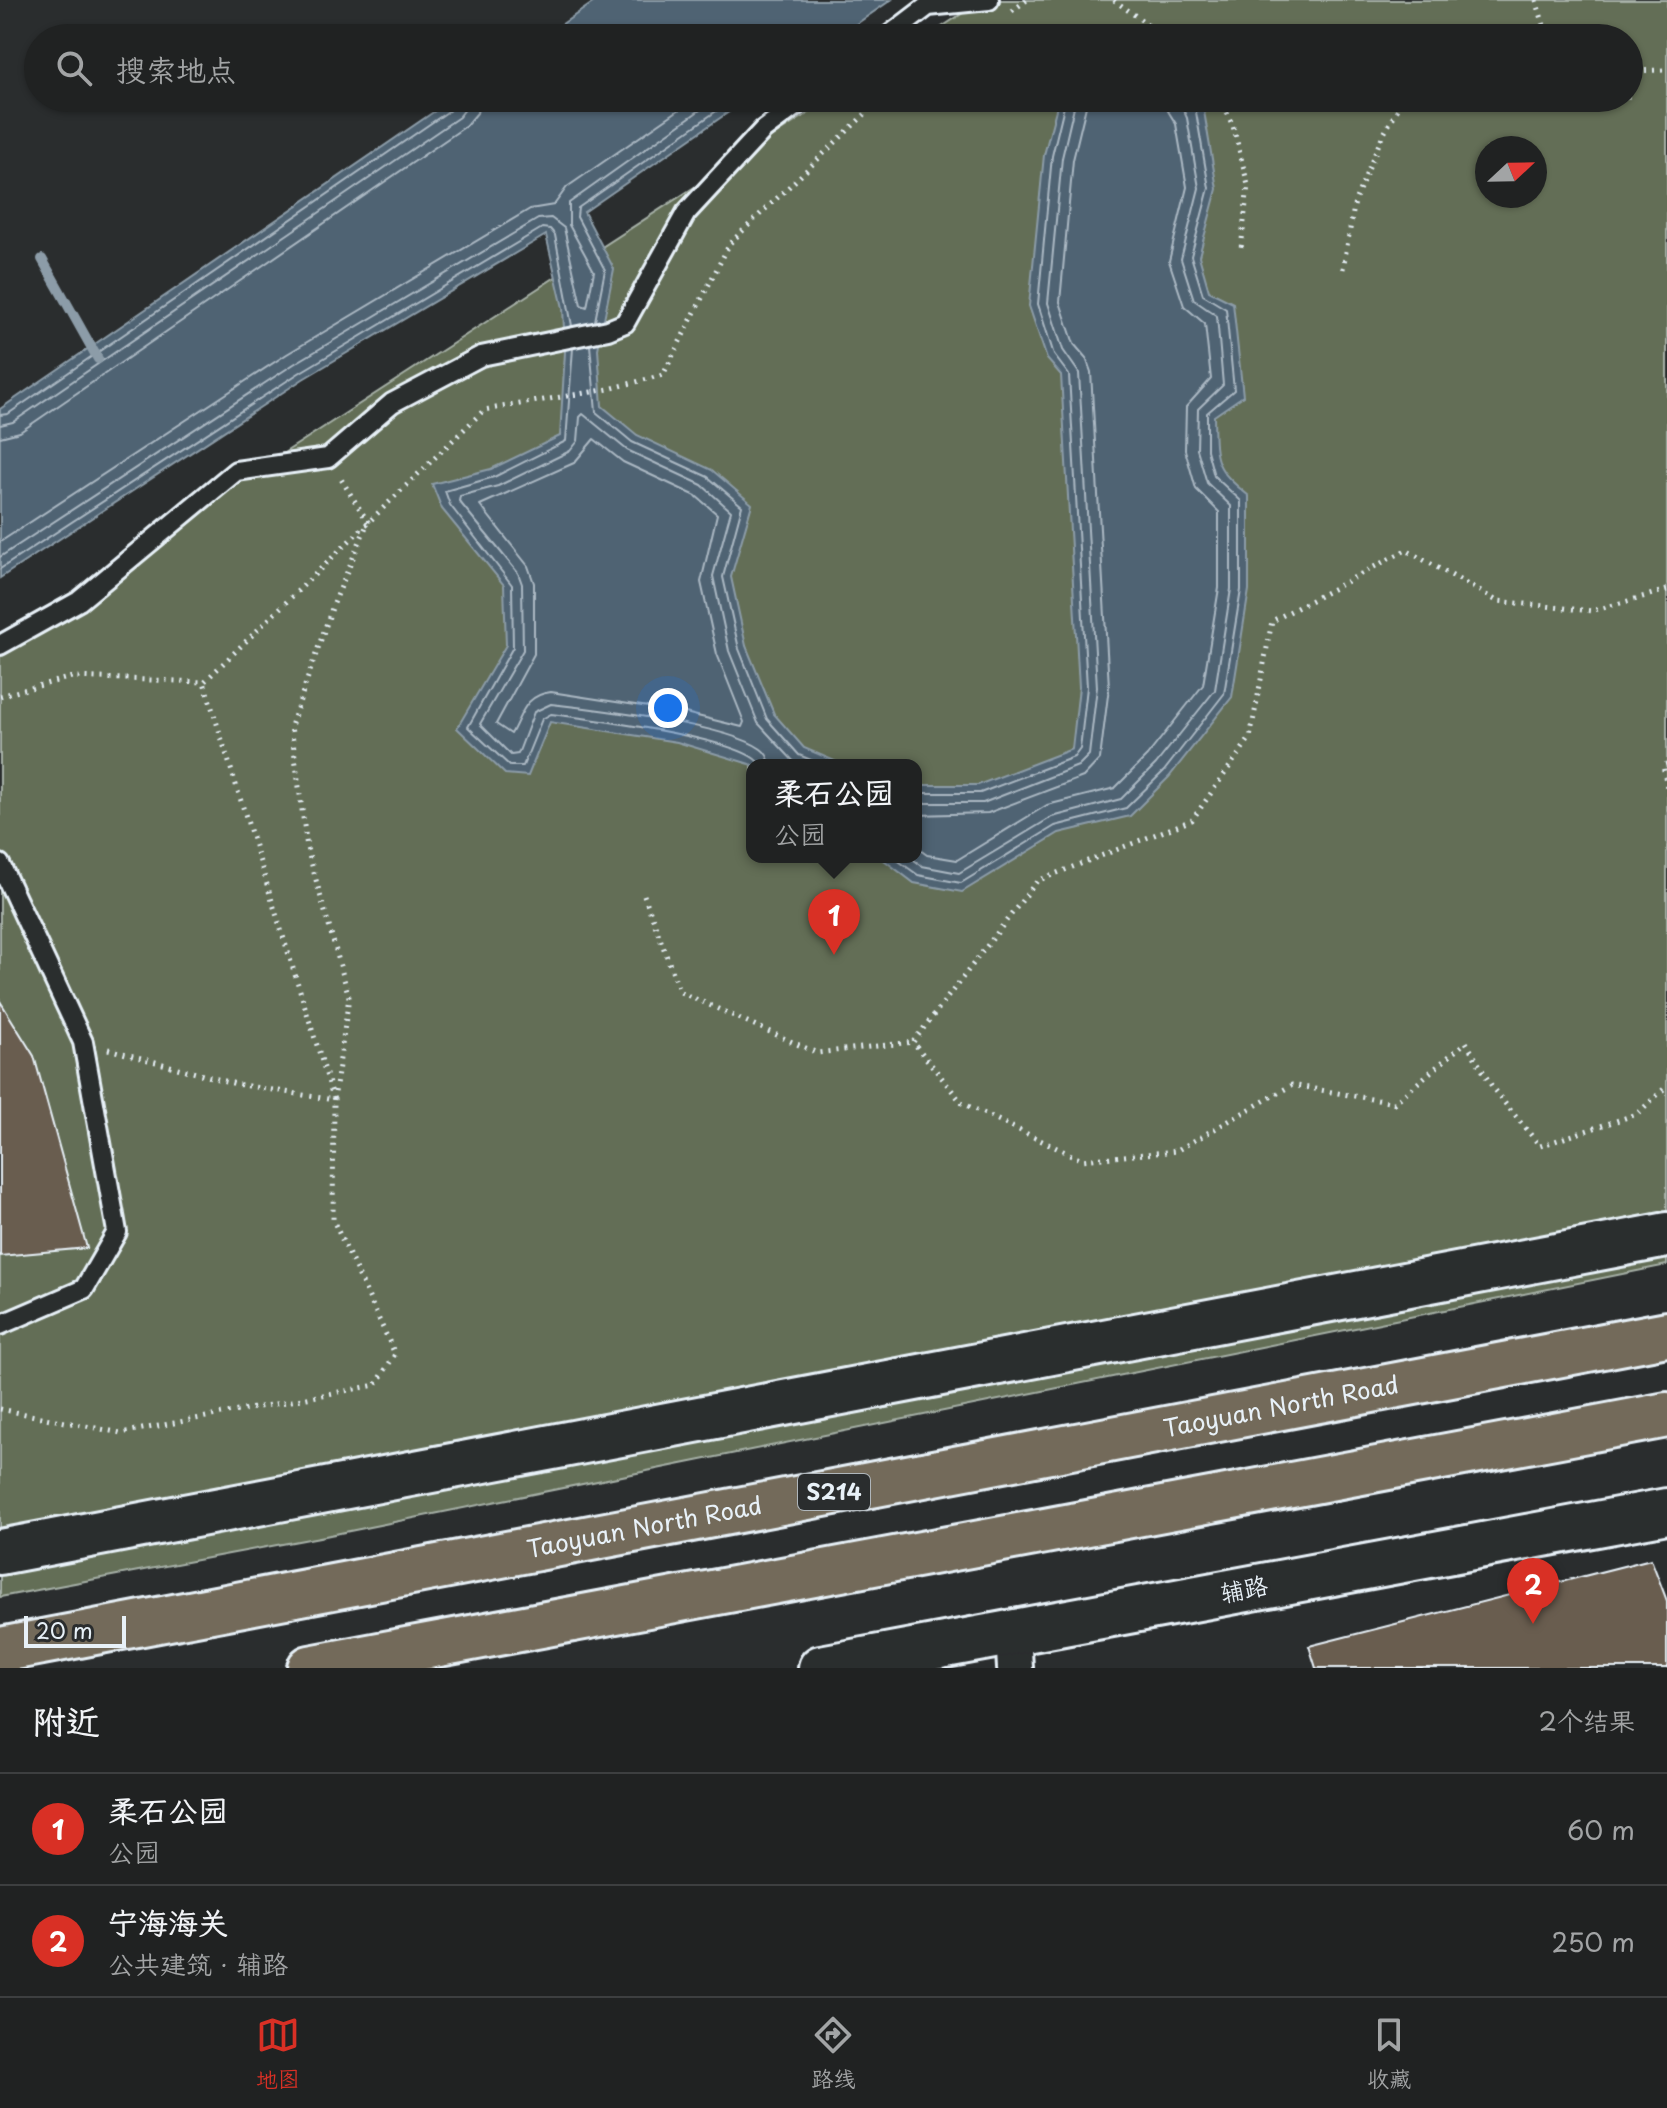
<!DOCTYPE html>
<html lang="zh">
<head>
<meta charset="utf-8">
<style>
	:root { --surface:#202222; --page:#282a2a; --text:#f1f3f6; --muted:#a2a4a5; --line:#3d3f40; --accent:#d93025 }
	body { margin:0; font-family:"Playpen Sans","LXGW WenKai TC",sans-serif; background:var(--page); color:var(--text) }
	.compass { position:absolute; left:1475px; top:136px; width:72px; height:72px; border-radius:50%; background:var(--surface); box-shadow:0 2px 6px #0004; rotate:68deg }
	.scale { position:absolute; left:24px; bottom:20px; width:102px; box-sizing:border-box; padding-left:8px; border:4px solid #e8f1f8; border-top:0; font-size:22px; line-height:28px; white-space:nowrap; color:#e8f1f8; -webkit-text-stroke:6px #2a2d2e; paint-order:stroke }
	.you { position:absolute; left:668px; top:708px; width:28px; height:28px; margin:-20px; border:6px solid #fff; border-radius:50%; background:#1a73e8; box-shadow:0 0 0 12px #1a73e833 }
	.badge { display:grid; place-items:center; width:52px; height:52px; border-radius:50%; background:var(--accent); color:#fff; font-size:26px; font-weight:700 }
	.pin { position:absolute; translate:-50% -66px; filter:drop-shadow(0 2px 4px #0008) }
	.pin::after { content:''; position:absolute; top:42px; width:28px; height:24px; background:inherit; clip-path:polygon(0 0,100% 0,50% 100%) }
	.popup { position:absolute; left:746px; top:759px; width:176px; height:104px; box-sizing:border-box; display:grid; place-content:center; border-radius:16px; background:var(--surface); filter:drop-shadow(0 2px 6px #0005); font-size:26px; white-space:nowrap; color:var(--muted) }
	.popup b { font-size:30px; color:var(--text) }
	.popup::after { content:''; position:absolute; left:50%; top:100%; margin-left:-16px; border:16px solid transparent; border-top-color:var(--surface) }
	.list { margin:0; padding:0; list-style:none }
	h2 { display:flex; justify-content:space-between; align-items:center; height:104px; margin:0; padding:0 32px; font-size:34px }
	h2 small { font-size:26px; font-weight:400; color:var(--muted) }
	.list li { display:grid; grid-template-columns:52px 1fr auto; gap:24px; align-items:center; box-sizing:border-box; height:112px; padding:0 32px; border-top:2px solid var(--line) }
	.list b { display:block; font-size:30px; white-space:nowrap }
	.list p { margin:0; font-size:26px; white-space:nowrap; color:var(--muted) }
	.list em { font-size:26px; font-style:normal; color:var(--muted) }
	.icon { flex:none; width:44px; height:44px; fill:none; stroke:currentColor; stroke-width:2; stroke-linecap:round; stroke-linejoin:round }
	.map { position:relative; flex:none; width:1667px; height:1668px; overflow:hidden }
	.search { position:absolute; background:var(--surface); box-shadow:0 2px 6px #0004; left:24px; right:24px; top:24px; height:88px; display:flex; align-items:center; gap:20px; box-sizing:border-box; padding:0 28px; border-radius:44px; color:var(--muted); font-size:30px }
	.sheet { height:328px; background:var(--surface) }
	nav { display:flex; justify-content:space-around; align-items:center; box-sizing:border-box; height:112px; border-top:2px solid var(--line); background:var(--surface); font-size:22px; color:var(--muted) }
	nav a { display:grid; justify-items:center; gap:4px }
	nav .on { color:var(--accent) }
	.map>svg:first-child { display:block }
</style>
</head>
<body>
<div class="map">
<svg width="1667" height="1668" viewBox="0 0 1667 1668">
	<rect width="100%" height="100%" fill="#2a2d2e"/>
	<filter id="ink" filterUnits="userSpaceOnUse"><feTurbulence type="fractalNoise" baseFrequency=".0125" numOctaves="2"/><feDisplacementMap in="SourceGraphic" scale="16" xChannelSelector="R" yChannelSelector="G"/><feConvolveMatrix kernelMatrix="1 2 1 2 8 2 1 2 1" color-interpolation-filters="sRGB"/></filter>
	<g filter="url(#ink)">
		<path fill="#636e56" stroke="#a6b0a7" stroke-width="2" fill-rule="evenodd" d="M983,0H1667V1265L325,1536L0,1597V644L188,515L832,98H1629V38H925ZM1487,148H1535V196H1487ZM752,765H916V857H752Z"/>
		<g fill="#4f6373" stroke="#8c9ca8" stroke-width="2">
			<polygon points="597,0 891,0 836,38 542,38"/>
			<polygon points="454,98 749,98 584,212 614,269 598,349 602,406 637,435 712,470 752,504 731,577 746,646 774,714 804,748 844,765 753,765 677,742 550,722 528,776 505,774 457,728 506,645 504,585 442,509 432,484 491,469 560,436 565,352 563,308 546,235 303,379 0,578 0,409"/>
			<path d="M1059,98H1190L1203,105L1217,189L1199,256L1209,291L1233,303L1243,396L1214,416C1215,461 1213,467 1249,496V590L1232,697L1169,777L1130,816L1059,833L962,892L914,883L880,857H916V785H978L1072,749L1079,687L1061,375L1047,359L1029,306L1044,155Z"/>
		</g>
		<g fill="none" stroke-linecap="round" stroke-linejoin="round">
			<g stroke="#abb8c3" stroke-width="2">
				<polyline points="595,321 605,270 577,217 578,208 735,98"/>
				<polyline points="590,345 596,412 632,442 708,477 742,506 723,577 739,649 767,719 799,755 823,765"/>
				<path d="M573,348L566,441L494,477L445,491L450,505L512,585L513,647L468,727L510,766H523L542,719L551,714C584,718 749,739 760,765"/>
				<polyline points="0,415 8,414 453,108 457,98"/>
				<polyline points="0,425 13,422 459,117 466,108 467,98"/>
				<polyline points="0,437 20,432 466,126 477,113 480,98"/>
				<path d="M594,439L623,462L696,496L717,514L701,582L717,654L744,722L742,727L681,712L551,692C524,695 522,715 511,734L496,724L534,654V583L528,566L480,505L574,463Z"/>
				<polyline points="0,542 287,354 530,209 554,205 567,187 696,98"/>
				<polyline points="0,557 294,364 538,219 551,218 564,228 581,305 587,307 594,271 569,225 569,203 717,98"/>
				<polyline points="0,569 299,373 542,228 550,229 555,235 572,326"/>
				<path d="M770,765C769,758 767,753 761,749C728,725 596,709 551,704L534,712L518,754L511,755L480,724L523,650L522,584L518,573L459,501L460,496L498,486L570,451L578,441L580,417L583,414L627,450L702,485L731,511L713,576L729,651L758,723L797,765"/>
				<polyline points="916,793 980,793 1074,757 1080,749 1087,687 1069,375 1054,355 1038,304 1052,156 1066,98"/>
				<polyline points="916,803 983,803 1078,766 1089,755 1097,687 1079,373 1063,350 1048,303 1062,158 1076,98"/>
				<polyline points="916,815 988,813 1083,777 1100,759 1109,687 1091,372 1086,358 1074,344 1060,302 1073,160 1088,98"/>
				<polyline points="916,847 927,855 957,860 1047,805 1115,788 1147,756 1203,685 1219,588 1219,512 1196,489 1185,450 1186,407 1211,379 1205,324 1184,306 1169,261 1187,187 1176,124 1168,111 1166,98"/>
				<polyline points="893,857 918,875 961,883 1055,826 1126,808 1164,771 1224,694 1241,590 1241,501 1214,476 1207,450 1207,413 1234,390 1226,309 1203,295 1191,256 1209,188 1196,112 1188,98"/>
				<polyline points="910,857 922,866 959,873 1052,817 1121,799 1156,764 1215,690 1231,589 1231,506 1207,483 1197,449 1198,409 1223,385 1217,316 1194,300 1181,259 1199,188 1187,118 1178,98"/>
			</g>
			<polyline stroke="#8c9ca8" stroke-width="10" points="42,259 98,359"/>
		</g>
		<g fill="#695d50" stroke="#e8f1f8" stroke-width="2">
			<polygon points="0,1001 34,1056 87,1248 0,1256"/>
			<polygon points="1651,1559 1667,1601 1667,1668 1316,1668 1309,1646"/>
		</g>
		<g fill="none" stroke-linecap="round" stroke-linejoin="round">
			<defs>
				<g id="lane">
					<polyline points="886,38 928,6 989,0"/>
					<polyline points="0,645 79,601 236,471 328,458 392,403 481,356 608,330 625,323 686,213 763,130 806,98"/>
					<polyline points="0,864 83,1042 117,1232 84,1289 0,1325"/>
				</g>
				<polyline id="street" points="1013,1634 1015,1668"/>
				<g id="secondary">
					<polyline points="0,1552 1667,1235"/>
					<polyline points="821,1668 1667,1511"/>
				</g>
				<g id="primary">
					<path id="s1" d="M0,1650L1667,1334"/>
					<polyline points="310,1668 1667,1415"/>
				</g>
			</defs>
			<use href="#lane" stroke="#e8f1f8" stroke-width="24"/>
			<use href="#street" stroke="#e8f1f8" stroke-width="40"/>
			<use href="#secondary" stroke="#e8f1f8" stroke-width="50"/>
			<use href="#primary" stroke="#e8f1f8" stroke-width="50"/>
			<g stroke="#e8f1f8" stroke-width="5" stroke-dasharray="2 6" stroke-linecap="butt">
				<polyline points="1114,0 1166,38"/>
				<polyline points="1536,0 1548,38"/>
				<polyline points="1012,11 1027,0"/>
				<polyline points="971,38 987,27"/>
				<polyline points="1629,71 1667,70"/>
				<polyline points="1220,98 1233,126 1248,185 1241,249"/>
				<polyline points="1343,269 1355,201 1381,139 1404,98"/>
				<polyline points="1667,590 1592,611 1497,601 1406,550 1272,621 1250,738 1192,820 1037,881 913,1042 962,1103 1082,1160 1176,1151 1292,1085 1394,1103 1466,1042 1494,1090 1540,1146 1637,1114 1667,1086"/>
				<polyline points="0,696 72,677 204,682 484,410 609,389 663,375 730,243 882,98"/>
				<polyline points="1667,764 1663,765 1667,788"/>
				<polyline points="644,895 680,992 817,1053 913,1042"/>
				<polyline points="108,1049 236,1084 334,1100 349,997 307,848 291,726 332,608 368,522 341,479"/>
				<polyline points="0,1409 121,1433 376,1385 395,1354 333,1220 334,1100 204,682"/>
			</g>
			<use href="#lane" stroke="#2a2d2e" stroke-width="18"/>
			<use href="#street" stroke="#2a2d2e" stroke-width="34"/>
			<use href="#secondary" stroke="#2a2d2e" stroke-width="44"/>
			<use href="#primary" stroke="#736b5a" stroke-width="44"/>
		</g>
	</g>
	<g text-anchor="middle" stroke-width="6" stroke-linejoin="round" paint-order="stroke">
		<rect fill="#2a2d2e" stroke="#afb6bb" stroke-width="2" x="798" y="1474" width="72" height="36" rx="6"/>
		<g font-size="22" font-weight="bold" fill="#e8f1f8">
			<text x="834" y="1500">S214</text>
		</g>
		<g font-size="24" fill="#e8f1f8" stroke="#2a2d2e">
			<text dy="8" stroke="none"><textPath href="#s1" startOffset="1304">Taoyuan North Road</textPath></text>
			<text dy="8" stroke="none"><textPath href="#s1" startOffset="656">Taoyuan North Road</textPath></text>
			<text transform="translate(1244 1590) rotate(-11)" y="8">辅路</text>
		</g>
	</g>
</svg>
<svg class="compass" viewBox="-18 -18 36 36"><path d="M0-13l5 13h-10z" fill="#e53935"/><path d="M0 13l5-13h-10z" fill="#a2a4a5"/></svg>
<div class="scale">20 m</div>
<div class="you"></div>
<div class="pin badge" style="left:834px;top:955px">1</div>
<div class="popup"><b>柔石公园</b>公园</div>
<div class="pin badge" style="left:1533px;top:1624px">2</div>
<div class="search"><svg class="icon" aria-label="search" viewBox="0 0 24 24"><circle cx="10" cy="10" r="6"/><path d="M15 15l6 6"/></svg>搜索地点</div>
</div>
<section class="sheet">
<h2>附近<small>2个结果</small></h2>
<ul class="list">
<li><span class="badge">1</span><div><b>柔石公园</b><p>公园</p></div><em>60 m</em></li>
<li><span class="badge">2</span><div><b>宁海海关</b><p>公共建筑 · 辅路</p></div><em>250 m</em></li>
</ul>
</section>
<nav>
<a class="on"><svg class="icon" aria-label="map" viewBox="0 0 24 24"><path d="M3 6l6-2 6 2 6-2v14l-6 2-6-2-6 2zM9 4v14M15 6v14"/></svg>地图</a>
<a><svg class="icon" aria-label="directions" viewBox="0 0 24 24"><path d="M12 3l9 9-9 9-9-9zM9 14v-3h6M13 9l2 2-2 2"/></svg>路线</a>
<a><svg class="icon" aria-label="saved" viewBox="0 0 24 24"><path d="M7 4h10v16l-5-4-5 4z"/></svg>收藏</a>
</nav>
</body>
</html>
